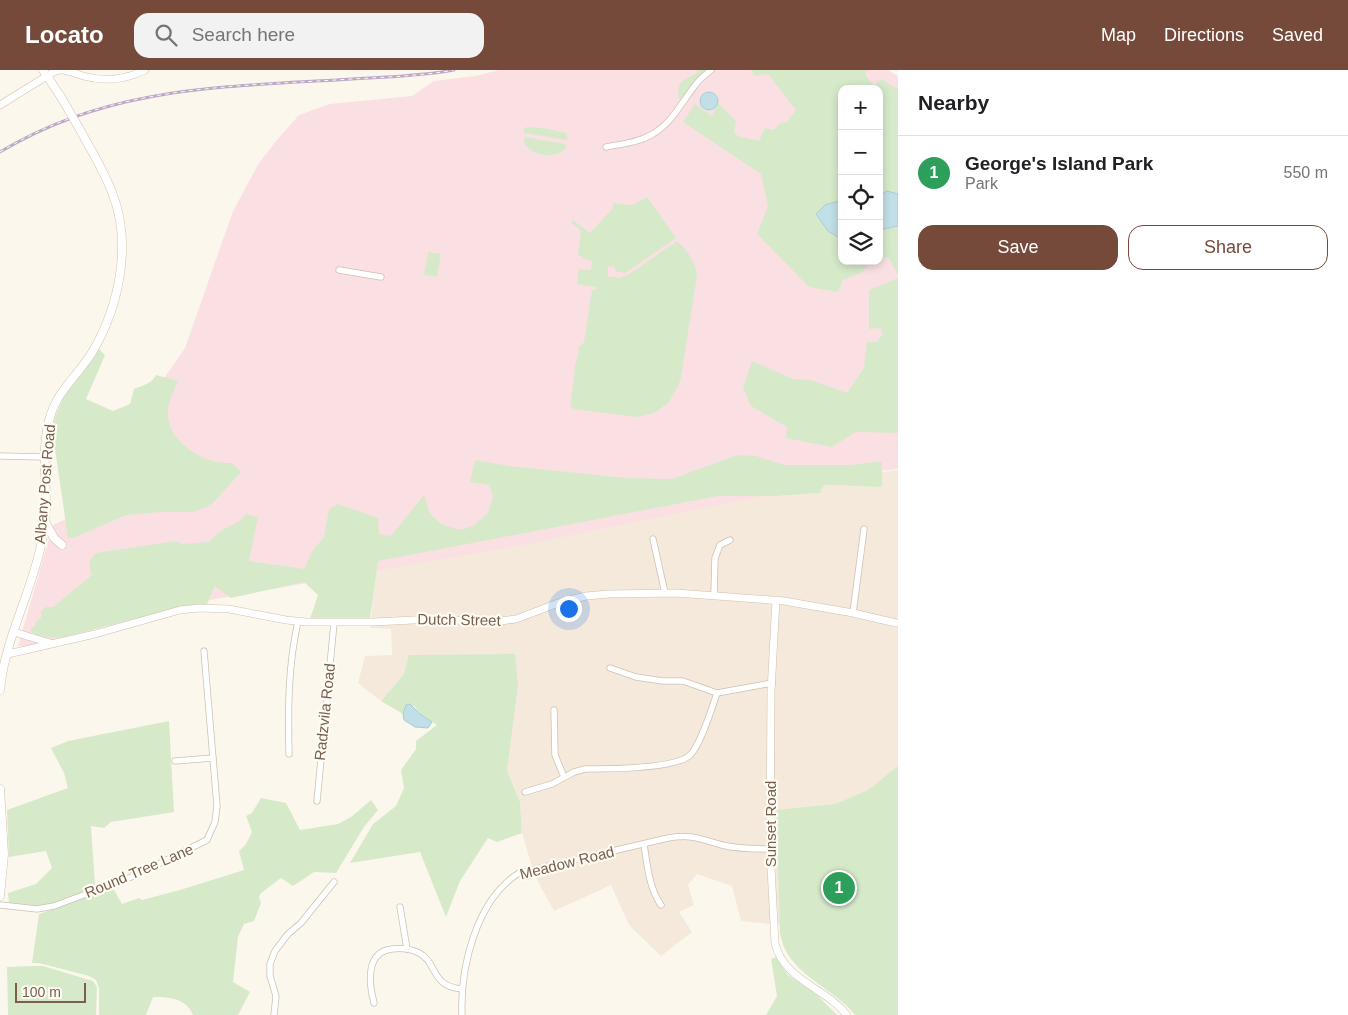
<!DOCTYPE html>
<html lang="en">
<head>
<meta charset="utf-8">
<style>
	:root { --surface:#fff; --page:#f2f2f2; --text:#202124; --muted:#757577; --line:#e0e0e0; --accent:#764a3b }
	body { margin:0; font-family:Helvetica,sans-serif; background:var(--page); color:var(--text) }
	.controls { position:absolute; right:15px; top:15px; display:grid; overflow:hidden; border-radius:10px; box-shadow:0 2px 8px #0003 }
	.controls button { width:45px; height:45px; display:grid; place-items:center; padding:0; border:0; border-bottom:1px solid var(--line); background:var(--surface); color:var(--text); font:25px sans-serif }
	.scale { position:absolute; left:15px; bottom:12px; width:71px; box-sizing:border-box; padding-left:5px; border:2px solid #785f4f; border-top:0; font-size:14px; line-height:18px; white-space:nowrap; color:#785f4f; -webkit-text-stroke:4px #fefbf3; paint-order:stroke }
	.you { position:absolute; left:568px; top:538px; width:18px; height:18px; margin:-12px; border:4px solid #fff; border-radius:50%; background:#1a73e8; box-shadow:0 0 0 8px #1a73e833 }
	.badge { display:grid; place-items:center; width:32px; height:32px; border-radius:50%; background:var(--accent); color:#fff; font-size:16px; font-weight:700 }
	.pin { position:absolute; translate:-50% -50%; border:2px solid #fff; box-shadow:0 1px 5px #0006 }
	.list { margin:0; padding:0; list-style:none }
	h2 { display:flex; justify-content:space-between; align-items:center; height:65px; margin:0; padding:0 20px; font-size:21px }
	h2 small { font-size:16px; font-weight:400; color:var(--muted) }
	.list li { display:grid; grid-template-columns:32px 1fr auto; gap:15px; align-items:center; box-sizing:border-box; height:75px; padding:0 20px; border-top:1px solid var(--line) }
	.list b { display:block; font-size:19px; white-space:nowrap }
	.list p { margin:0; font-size:16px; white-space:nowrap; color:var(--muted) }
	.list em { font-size:16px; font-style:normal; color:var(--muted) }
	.actions { display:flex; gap:10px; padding:15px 20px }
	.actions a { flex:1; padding:11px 0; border:1px solid var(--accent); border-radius:15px; text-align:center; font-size:18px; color:var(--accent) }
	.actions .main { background:var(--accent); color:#fff }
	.icon { flex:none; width:28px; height:28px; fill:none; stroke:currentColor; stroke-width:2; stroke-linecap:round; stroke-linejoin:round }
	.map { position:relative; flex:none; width:898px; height:945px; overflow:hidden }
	header { display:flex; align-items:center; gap:30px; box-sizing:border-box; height:70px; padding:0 25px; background:var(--accent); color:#fff }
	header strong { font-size:24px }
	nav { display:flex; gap:28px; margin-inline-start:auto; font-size:18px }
	.search { width:350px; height:45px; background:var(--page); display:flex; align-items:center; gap:12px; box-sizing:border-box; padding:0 18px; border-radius:15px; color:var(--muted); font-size:19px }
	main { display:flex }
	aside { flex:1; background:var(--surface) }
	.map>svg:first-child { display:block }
</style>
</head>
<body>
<header>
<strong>Locato</strong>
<div class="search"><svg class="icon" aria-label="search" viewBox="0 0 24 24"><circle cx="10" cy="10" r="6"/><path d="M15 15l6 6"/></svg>Search here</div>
<nav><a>Map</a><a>Directions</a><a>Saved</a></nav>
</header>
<main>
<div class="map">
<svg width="898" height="945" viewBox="0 0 898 945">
	<rect width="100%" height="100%" fill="#fcf7ec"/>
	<polygon fill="#f4e9db" points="898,400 898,696 868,720 835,734 776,741 780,855 741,851 732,816 697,804 688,815 694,835 679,842 692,862 661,886 629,855 611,815 554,841 534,804 522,763 520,732 507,701 518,617 404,604 381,631 358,613 365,586 392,585 391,559 370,558 377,491 718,426 777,426 820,423 824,415 881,417 882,402"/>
	<path fill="#fae0e2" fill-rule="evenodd" d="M499,0H888L898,6V399L882,401L866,408L777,423L534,473L199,532L27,577L18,576L53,455L99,434L142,340L185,278L233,141L259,93L276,71L299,45L330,34L412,26L434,11L475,6ZM842,19H879V191H842Z"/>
	<g fill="#d6eaca">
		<path d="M697,0H707L694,12L680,31C675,14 681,10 696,4Z"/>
		<polygon points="751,0 868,0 865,5 874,15 882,9 893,17 898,18 898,124 887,121 879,126 879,19 842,19 842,130 825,135 842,168 842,191 874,191 870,193 861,203 843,210 838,222 809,217 757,164 768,136 761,104 683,52 695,34 712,46 718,33 736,51 734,62 738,66 759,71 765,58 774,60 780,53 787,52 796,40 768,4 755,6"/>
		<polygon points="527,57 543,58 566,63 568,69 566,70 524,63 524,59"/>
		<path d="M525,67L565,74L567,77C556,91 528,86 523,70Z"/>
		<path d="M647,127L676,168L625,203L615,201V197L608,196V206L620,208L628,205L677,171C686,179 696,192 697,205L681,308L678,316L668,333L654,343L637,347L574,339L570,336L575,301L574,300L579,280L577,279L584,272L592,220H596V217L577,214L579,199L591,200L592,191L582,188V186H578L581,161L571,152L573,150L590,163L613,138V133L632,135Z"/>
		<polygon points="898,156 898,205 888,187 879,190 879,160"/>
		<polygon points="428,182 441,184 437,207 424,205"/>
		<polygon points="898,208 898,363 856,362 832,377 786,368 787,357 751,336 743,318 752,291 793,309 811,310 847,323 864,298 867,272 877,272 883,264 880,258 869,259 869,220"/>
		<path d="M99,279L105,285L86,329L113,341L130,334L134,319C142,316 152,313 156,305L178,311C174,321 168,331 168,341C166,367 194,387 217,392C222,393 227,393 232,393L241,402L213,433L204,438L192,442H161L126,445L76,467L68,468L55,379L49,378C53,334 73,313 99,279Z"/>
		<path d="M737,385L756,386L784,395H851L882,391V417L824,415L820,423L777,426H718L378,491L370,549H310L318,525L304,512L231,528L215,516L207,534L180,537L64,567C53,568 41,568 31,562V558L35,556L36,551L41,548V541L46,537H53L92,505C89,495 88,491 96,483L176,471L182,474L210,472C218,457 235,458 246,444L258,447L249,491L304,499L313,480L324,467L329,439L338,434L378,448L379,464L391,466L424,425L430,444L441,454L459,460L473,456L488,443L493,426L489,415L470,412L475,390L509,396L626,408L672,409Z"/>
		<polygon points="515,584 518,617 507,701 520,732 522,763 497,772 488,768 460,811 446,847 420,782 350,793 373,754 396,736 404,718 401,700 416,679 416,671 437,655 420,644 414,636 406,635 403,644 381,631 404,604 409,585"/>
		<polygon points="169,651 174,742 111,752 104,758 91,756 95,816 64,831 40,836 9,833 8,823 36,814 52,798 46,781 9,787 7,740 68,718 64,703 51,678 68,671"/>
		<path d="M898,696V945H855C832,916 786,904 780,863L776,740L835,734L868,720Z"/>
		<path d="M261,728L286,733L300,760L338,754L351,747L371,730L378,740L364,757L336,803L314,802L293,816L281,808L261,823L259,827L261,833L254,851L244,854L238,867L233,912L250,922L238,945H193C186,928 169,927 153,927L146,945H99V918L96,910L89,906L39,893H32L39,844L113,818L122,834L139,828L142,830L180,820L244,800L239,781L246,774L252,762L246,746L252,743Z"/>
		<polygon points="776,887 788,905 818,926 837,945 766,945 777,926 771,889"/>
		<polygon points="33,896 43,896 93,911 97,917 96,945 8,945 7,897"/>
	</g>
	<g fill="#c1dfe6" stroke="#a7ced8">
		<circle cx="709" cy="31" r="9"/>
		<polygon points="887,121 898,124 898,156 879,160 879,126"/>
		<polygon points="842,130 842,168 841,169 828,161 816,144 825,135"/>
		<polygon points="410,634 420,644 432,652 428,658 415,657 404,650 403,644 406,635"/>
	</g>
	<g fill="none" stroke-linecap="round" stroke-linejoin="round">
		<defs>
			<g id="minor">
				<path d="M606,77C621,74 637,73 651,65C672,54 682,31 697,13C701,8 706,4 711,0"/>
				<polyline points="339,200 381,207"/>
				<polyline points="0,386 44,387"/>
				<polyline points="653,469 665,523"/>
				<polyline points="714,525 715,488 720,475 730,470"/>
				<polyline points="853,543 864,459"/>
				<polyline points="610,598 636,607 663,611 683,611 717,623 772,613"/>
				<polyline points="554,640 555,685 564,707"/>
				<path d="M289,684C288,637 288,597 298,551"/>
				<polyline points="175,691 213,688"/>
				<path d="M525,722L552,714L574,702L585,699C607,699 673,699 689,686C700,677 712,638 717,623"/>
				<polyline points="317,731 334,553"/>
				<path d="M644,774C647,794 649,818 661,835"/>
				<polyline points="0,835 37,839 54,836 134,806 207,770 215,752 217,736 204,581"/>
				<polyline points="400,837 407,879"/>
				<path d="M374,933C369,914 365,882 392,879C401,878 411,879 419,883C438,893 430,916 462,919"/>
				<polyline points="274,945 276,926 270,906 270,894 275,881 288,864 301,853 334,812"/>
				<path d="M462,945C460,898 476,830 519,803L668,768C694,764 699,769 722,775C738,779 754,779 770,779"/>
			</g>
			<g id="tertiary">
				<path d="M63,0C70,1 76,4 83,6C105,12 125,10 145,0"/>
				<polyline points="0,35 55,1 60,0"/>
				<path d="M776,530L771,621L770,779L775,873C783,910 826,918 847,945"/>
				<polyline points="14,562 50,573"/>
				<polyline points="8,584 95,564 180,540 199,538 229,539 286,550 307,552 374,552 433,549 494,552 516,549 561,532 586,526 609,524 676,523 784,531 853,543 896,553"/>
			</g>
			<g id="secondary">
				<polyline points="43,0 61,27"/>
				<polyline points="44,450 54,468 62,475"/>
				<path d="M0,620C5,568 32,522 42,471C44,459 46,446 46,433C46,402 41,375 51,344C59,319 80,303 93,281C119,236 132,175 113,125C105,102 91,80 79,58"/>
				<polyline points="0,719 4,784 0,826"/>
			</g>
		</defs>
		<use href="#minor" stroke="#cfc0b1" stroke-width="7"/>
		<use href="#tertiary" stroke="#cfc0b1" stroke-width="8"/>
		<use href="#secondary" stroke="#d2c0af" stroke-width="9"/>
		<use href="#minor" stroke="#fff" stroke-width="5.5"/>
		<use href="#tertiary" stroke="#fff" stroke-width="7"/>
		<use href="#secondary" stroke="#fff" stroke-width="8"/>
		<defs>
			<path id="rail" d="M0,82C111,15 227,17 352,9C386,7 421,6 454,0"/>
		</defs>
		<use href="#rail" stroke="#bba9c7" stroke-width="3"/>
		<use href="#rail" stroke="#fefbf3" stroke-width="1" stroke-dasharray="4" stroke-linecap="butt"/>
		<defs>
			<polyline id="secondary-bridge" points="61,27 79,58"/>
		</defs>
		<use href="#secondary-bridge" stroke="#d2c0af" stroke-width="9" stroke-linecap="butt"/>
		<use href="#secondary-bridge" stroke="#fff" stroke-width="8"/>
	</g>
	<g text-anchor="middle" stroke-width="4.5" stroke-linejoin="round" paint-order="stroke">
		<g font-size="15" fill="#785f4f" stroke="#fefbf3">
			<text transform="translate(45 414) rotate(-85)" y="5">Albany Post Road</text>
			<text transform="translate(459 550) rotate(1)" y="5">Dutch Street</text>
			<text transform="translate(325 642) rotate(-84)" y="5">Radzvila Road</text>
			<text transform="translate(771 754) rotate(-90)" y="5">Sunset Road</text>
			<text transform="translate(567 793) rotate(-14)" y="5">Meadow Road</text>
			<text transform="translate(139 801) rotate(-23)" y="5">Round Tree Lane</text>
		</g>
	</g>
</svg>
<div class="controls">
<button>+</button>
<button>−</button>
<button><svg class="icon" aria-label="locate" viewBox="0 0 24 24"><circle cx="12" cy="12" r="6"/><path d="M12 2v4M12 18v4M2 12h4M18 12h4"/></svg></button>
<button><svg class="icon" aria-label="layers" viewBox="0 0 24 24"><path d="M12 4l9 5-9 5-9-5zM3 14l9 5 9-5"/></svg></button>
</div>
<div class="scale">100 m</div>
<div class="you"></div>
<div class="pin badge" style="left:839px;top:818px;background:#2e9e5b">1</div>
</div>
<aside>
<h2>Nearby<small></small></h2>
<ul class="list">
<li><span class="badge" style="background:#2e9e5b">1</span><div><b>George's Island Park</b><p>Park</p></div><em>550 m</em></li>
</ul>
<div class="actions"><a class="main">Save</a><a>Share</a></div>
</aside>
</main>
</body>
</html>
